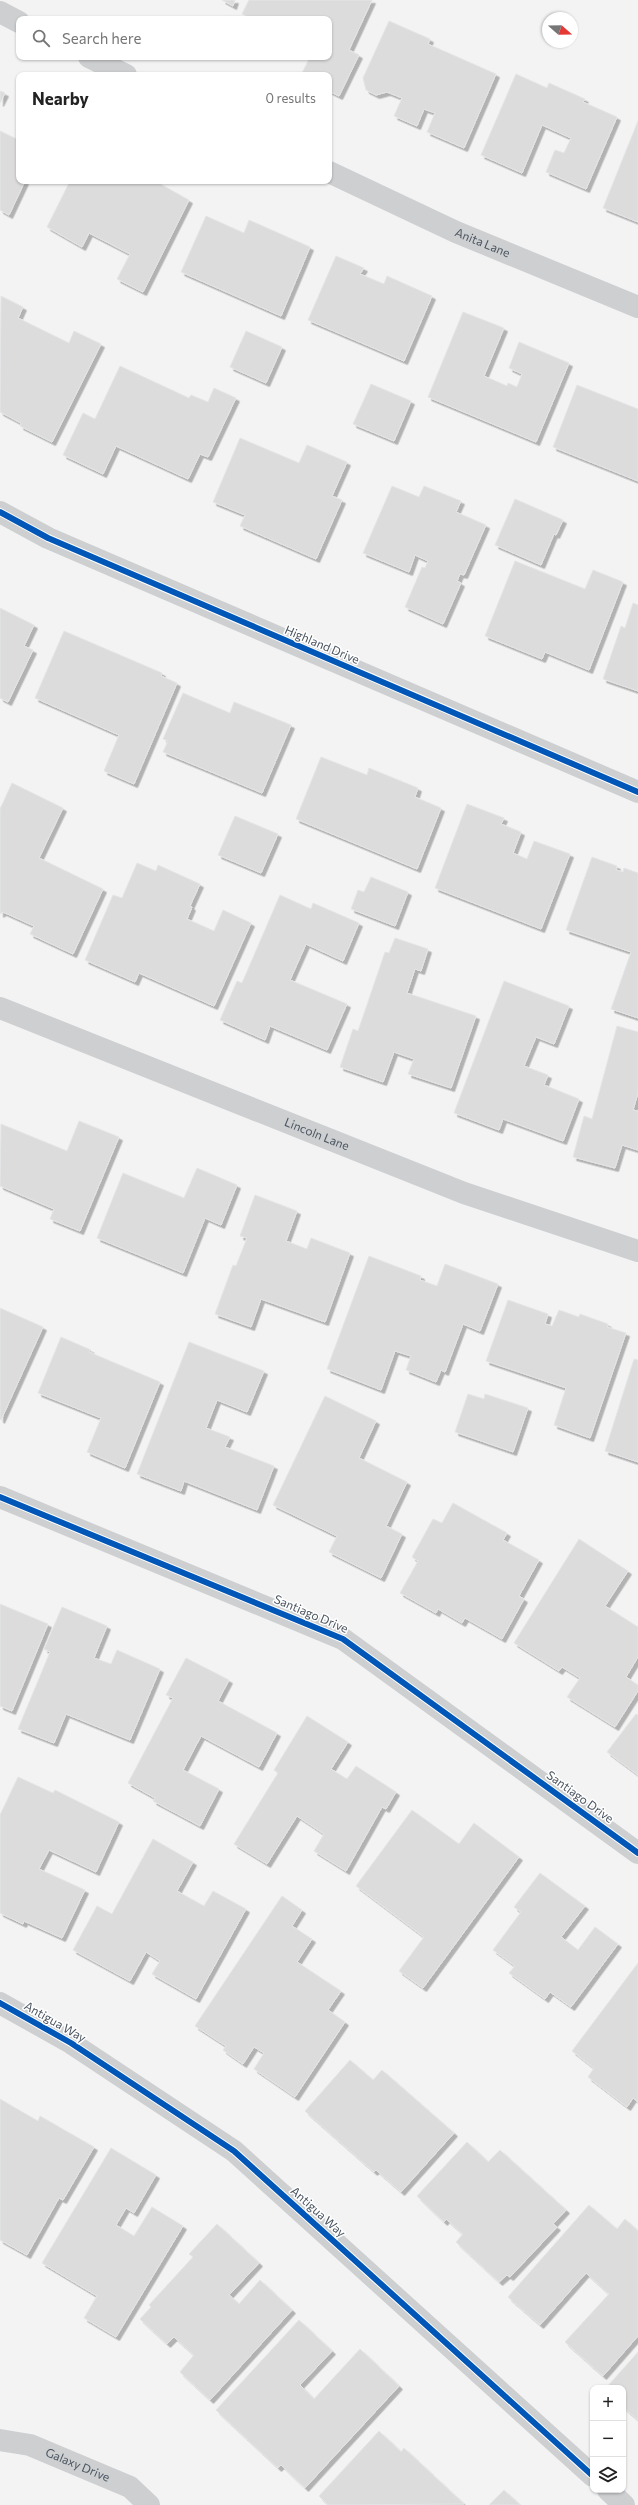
<!DOCTYPE html>
<html lang="en">
<head>
<meta charset="utf-8">
<style>
	:root { --surface:#fff; --page:#f6f6f6; --text:#222; --muted:#767676; --line:#e0e0e0 }
	body { margin:0; font-family:Commissioner,sans-serif; background:var(--page); color:var(--text) }
	.controls { position:absolute; right:12px; bottom:12px; display:grid; overflow:hidden; border-radius:8px; box-shadow:0 1px 3px #0004 }
	.controls button { width:36px; height:36px; display:grid; place-items:center; padding:0; border:0; border-bottom:1px solid var(--line); background:var(--surface); color:var(--text); font:20px sans-serif }
	.compass { position:absolute; left:542px; top:12px; width:36px; height:36px; border-radius:50%; background:var(--surface); box-shadow:0 1px 3px #0004; rotate:110deg }
	.list { margin:0; padding:0; list-style:none }
	h2 { display:flex; justify-content:space-between; align-items:center; height:52px; margin:0; padding:0 16px; font-size:17px }
	h2 small { font-size:13px; font-weight:400; color:var(--muted) }
	.icon { flex:none; width:22px; height:22px; fill:none; stroke:currentColor; stroke-width:2; stroke-linecap:round; stroke-linejoin:round }
	.map { position:relative; flex:none; width:638px; height:2505px; overflow:hidden }
	.search { position:absolute; background:var(--surface); box-shadow:0 1px 3px #0004; left:16px; top:16px; width:316px; height:44px; display:flex; align-items:center; gap:10px; box-sizing:border-box; padding:0 14px; border-radius:8px; color:var(--muted); font-size:15px }
	.panel { position:absolute; background:var(--surface); box-shadow:0 1px 3px #0004; left:16px; top:72px; width:316px; height:112px; border-radius:8px }
	.map>svg:first-child { display:block }
</style>
</head>
<body>
<div class="map">
<svg width="638" height="2505" viewBox="0 0 638 2505">
	<defs>
		<filter id="shadow"><feDropShadow dx="3.5" dy="3.5" stdDeviation="0" flood-color="#0004"/></filter>
	</defs>
	<rect width="100%" height="100%" fill="#f3f3f3"/>
	<g fill="#dcdcdd" stroke="#e4e5e6" filter="url(#shadow)">
		<polygon points="222,0 235,0 233,6"/>
		<polygon points="249,0 372,0 349,50 359,55 339,96 329,91 329,75 301,75 310,57 329,57 329,19 253,19 242,14"/>
		<polygon points="389,21 430,39 428,44 496,74 464,148 427,132 435,113 424,109 417,126 394,116 402,98 387,92 376,95 366,90 363,78"/>
		<polygon points="516,74 547,88 549,83 585,99 583,102 617,117 586,189 546,172 555,150 564,153 571,138 542,125 522,173 481,155"/>
		<polygon points="0,91 5,93 0,103"/>
		<polygon points="638,121 638,222 603,208"/>
		<polygon points="0,131 19,140 19,181 25,181 9,215 0,210"/>
		<polygon points="70,181 155,181 189,200 143,292 117,279 130,254 89,233 82,247 47,227"/>
		<polygon points="206,216 244,233 249,220 310,247 281,316 181,272"/>
		<polygon points="336,256 364,268 360,274 384,284 387,276 432,296 404,361 308,320"/>
		<polygon points="1,296 23,307 18,318 69,343 74,331 101,344 52,442 20,426 21,423 0,412"/>
		<polygon points="463,312 504,328 484,376 507,386 508,383 517,387 522,374 509,368 519,342 569,363 536,442 428,397"/>
		<polygon points="246,331 282,347 266,383 230,367"/>
		<polygon points="120,366 189,398 191,395 208,402 214,388 236,398 208,457 200,454 188,479 116,446 103,474 63,455 83,413 95,419"/>
		<polygon points="371,384 411,401 394,441 353,424"/>
		<polygon points="577,385 638,409 638,481 553,447"/>
		<polygon points="240,438 299,463 307,445 347,462 332,496 342,500 316,559 240,526 245,515 213,502"/>
		<polygon points="392,486 419,497 424,486 461,501 456,512 486,525 464,575 460,574 457,581 461,583 443,624 405,607 422,567 425,568 428,561 415,555 409,572 363,553"/>
		<polygon points="515,499 563,520 556,535 554,534 541,565 495,545"/>
		<polygon points="515,561 585,589 593,570 623,582 589,670 545,652 542,659 485,636"/>
		<polygon points="633,603 638,605 638,691 603,679 621,626 625,628"/>
		<polygon points="0,608 34,625 24,646 33,650 8,702 0,698"/>
		<polygon points="64,631 162,673 161,676 177,683 134,784 104,771 119,735 35,698"/>
		<polygon points="183,693 230,713 234,702 291,725 262,793 163,752 168,741 163,739"/>
		<polygon points="321,757 367,775 369,768 418,788 415,797 441,808 417,869 296,819"/>
		<polygon points="12,783 63,808 39,858 103,889 73,954 30,934 34,926 3,912 0,914 0,809"/>
		<polygon points="467,804 504,818 501,824 521,832 513,853 527,859 534,841 570,854 541,929 435,888"/>
		<polygon points="235,816 278,834 261,873 218,855"/>
		<polygon points="592,857 617,866 616,870 623,872 624,868 638,873 638,1018 611,1009 631,952 566,930"/>
		<polygon points="137,863 156,871 158,865 200,884 190,906 192,907 187,919 214,931 223,910 251,923 214,1006 139,973 135,982 85,960 113,895 122,898"/>
		<polygon points="371,877 408,892 395,926 351,909 358,890 364,892"/>
		<polygon points="280,895 311,909 313,903 359,923 343,961 306,944 290,980 347,1004 327,1050 270,1026 265,1040 220,1020 237,981 242,983"/>
		<polygon points="395,938 428,949 421,971 415,969 407,993 476,1016 451,1088 408,1074 414,1059 394,1052 383,1082 340,1067 353,1029 358,1031 385,952 389,953"/>
		<polygon points="504,981 569,1006 554,1044 536,1037 524,1066 548,1075 544,1085 579,1099 563,1141 503,1119 499,1130 454,1113"/>
		<polygon points="617,1026 638,1032 638,1093 633,1110 638,1111 638,1150 622,1145 615,1168 573,1157 584,1116 592,1119"/>
		<polygon points="79,1121 119,1137 80,1231 50,1219 54,1209 0,1186 1,1124 67,1151"/>
		<polygon points="197,1168 237,1185 221,1225 205,1218 183,1273 97,1238 123,1173 184,1198"/>
		<polygon points="255,1195 297,1211 286,1241 307,1249 311,1238 350,1253 325,1322 261,1299 251,1327 215,1314 233,1265 236,1266 247,1238 240,1236"/>
		<polygon points="369,1256 421,1276 420,1280 437,1286 445,1264 498,1284 480,1331 463,1324 445,1372 441,1370 436,1382 406,1370 411,1356 395,1351 381,1390 327,1369"/>
		<polygon points="508,1300 548,1314 545,1324 552,1326 559,1310 579,1317 580,1314 608,1324 607,1327 626,1333 590,1438 554,1425 566,1388 486,1361"/>
		<polygon points="0,1308 43,1327 1,1420 0,1419"/>
		<polygon points="61,1337 91,1350 89,1352 160,1382 125,1468 87,1452 101,1418 38,1393"/>
		<polygon points="189,1342 264,1371 247,1412 217,1400 206,1428 230,1437 225,1447 274,1466 257,1510 184,1481 181,1491 137,1474"/>
		<polygon points="634,1359 638,1360 638,1462 605,1451"/>
		<polygon points="468,1394 484,1399 485,1394 528,1408 513,1452 455,1432"/>
		<polygon points="325,1396 376,1421 359,1458 407,1482 386,1526 402,1534 381,1578 329,1552 337,1536 273,1505"/>
		<polygon points="453,1503 507,1533 503,1540 539,1560 519,1596 524,1599 502,1639 465,1618 462,1623 438,1609 436,1613 400,1593 418,1561 412,1557 433,1519 442,1523"/>
		<polygon points="579,1539 628,1571 605,1606 638,1627 638,1657 626,1677 638,1685 638,1691 615,1727 567,1697 580,1678 562,1667 559,1671 514,1643"/>
		<polygon points="0,1604 48,1624 12,1711 0,1706"/>
		<polygon points="62,1607 107,1626 94,1658 111,1664 117,1650 160,1669 130,1740 66,1714 54,1743 18,1729 50,1652 44,1649"/>
		<polygon points="186,1658 229,1680 218,1701 277,1733 259,1767 201,1736 183,1770 219,1789 200,1826 153,1801 155,1798 128,1783 173,1698 166,1695"/>
		<polygon points="636,1714 638,1715 638,1775 607,1752"/>
		<polygon points="307,1716 348,1742 331,1769 347,1779 356,1766 396,1792 386,1809 382,1807 346,1871 314,1851 324,1834 297,1816 267,1864 234,1844 278,1773 274,1770"/>
		<polygon points="18,1777 53,1793 55,1790 119,1822 96,1872 49,1850 39,1869 85,1890 62,1938 24,1921 23,1924 0,1913 0,1815"/>
		<polygon points="412,1810 459,1844 474,1823 519,1857 423,1988 399,1971 424,1937 356,1886"/>
		<polygon points="153,1839 193,1862 177,1891 204,1906 213,1891 246,1909 196,1999 152,1974 160,1961 146,1952 130,1981 73,1950 97,1906 112,1914"/>
		<polygon points="540,1873 585,1906 561,1937 578,1950 595,1927 618,1944 571,2007 550,1992 545,1999 509,1973 515,1966 493,1950 521,1912 514,1907"/>
		<polygon points="282,1896 302,1910 292,1926 312,1939 297,1962 341,1991 328,2010 345,2022 295,2097 254,2069 264,2053 254,2047 243,2064 223,2050 226,2046 195,2026"/>
		<polygon points="638,1963 638,2102 633,2098 627,2107 588,2077 594,2068 572,2051"/>
		<polygon points="350,2060 373,2080 382,2070 454,2133 401,2192 376,2170 374,2172 305,2111"/>
		<polygon points="0,2099 38,2121 40,2116 94,2147 63,2200 59,2198 27,2255 0,2240"/>
		<polygon points="467,2142 488,2162 500,2150 566,2210 553,2224 557,2227 510,2277 507,2275 499,2282 456,2242 463,2234 446,2219 444,2222 417,2196"/>
		<polygon points="111,2148 156,2175 134,2213 126,2208 116,2225 134,2236 152,2207 183,2226 116,2337 84,2318 97,2296 42,2263"/>
		<polygon points="589,2205 617,2229 625,2219 638,2231 638,2336 603,2376 565,2342 609,2294 586,2273 540,2325 508,2297"/>
		<polygon points="217,2224 259,2263 229,2295 239,2304 260,2280 292,2310 210,2400 180,2372 194,2355 174,2337 167,2344 140,2319 151,2307 149,2305 193,2257 189,2254"/>
		<polygon points="299,2320 332,2351 300,2385 314,2399 360,2349 399,2386 305,2488 281,2465 278,2468 216,2410"/>
		<polygon points="638,2352 638,2420 623,2407 623,2388 606,2388"/>
		<polygon points="379,2431 401,2452 404,2448 464,2504 328,2505 319,2496"/>
		<polygon points="504,2490 520,2505 489,2505"/>
	</g>
	<g fill="none" stroke-linecap="round" stroke-linejoin="round">
		<g stroke="#cdcfd1" stroke-width="22">
			<polyline points="0,12 19,22"/>
			<polyline points="89,57 126,75"/>
			<path id="s1" d="M329,172L456,232L638,307"/>
			<polyline points="0,512 48,538 638,792"/>
			<path id="s2" d="M0,1008L464,1193L638,1251"/>
			<polyline points="0,1497 343,1639 638,1853"/>
			<polyline points="0,2003 71,2043 234,2151 593,2476"/>
			<path id="s3" d="M0,2440L30,2445L130,2487L149,2505"/>
			<polyline points="608,2490 624,2505"/>
		</g>
		<defs>
			<g id="cycleway">
				<polyline points="0,512 48,538 638,792"/>
				<polyline points="0,1497 343,1639 638,1853"/>
				<polyline points="0,2003 71,2043 234,2151 593,2476"/>
			</g>
		</defs>
		<use href="#cycleway" stroke="#fff" stroke-width="8"/>
		<use href="#cycleway" stroke="#0057b8" stroke-width="6"/>
	</g>
	<g text-anchor="middle" stroke-width="3" stroke-linejoin="round" paint-order="stroke">
		<g font-size="12" fill="#4a5460" stroke="#fff">
			<text dy="4" stroke="none"><textPath href="#s1" startOffset="169">Anita Lane</textPath></text>
			<text transform="translate(322 645) rotate(23)" y="4">Highland Drive</text>
			<text dy="4" stroke="none"><textPath href="#s2" startOffset="341">Lincoln Lane</textPath></text>
			<text transform="translate(311 1614) rotate(23)" y="4">Santiago Drive</text>
			<text transform="translate(580 1797) rotate(36)" y="4">Santiago Drive</text>
			<text transform="translate(55 2022) rotate(30)" y="4">Antigua Way</text>
			<text transform="translate(318 2212) rotate(42)" y="4">Antigua Way</text>
			<text dy="4" stroke="none"><textPath href="#s3" startOffset="82">Galaxy Drive</textPath></text>
		</g>
	</g>
</svg>
<div class="controls">
<button>+</button>
<button>−</button>
<button><svg class="icon" aria-label="layers" viewBox="0 0 24 24"><path d="M12 4l9 5-9 5-9-5zM3 14l9 5 9-5"/></svg></button>
</div>
<svg class="compass" viewBox="-18 -18 36 36"><path d="M0-13l5 13h-10z" fill="#e53935"/><path d="M0 13l5-13h-10z" fill="#767676"/></svg>
<div class="search"><svg class="icon" aria-label="search" viewBox="0 0 24 24"><circle cx="10" cy="10" r="6"/><path d="M15 15l6 6"/></svg>Search here</div>
<section class="panel">
<h2>Nearby<small>0 results</small></h2>
<ul class="list">
</ul>
</section>
</div>
</body>
</html>
